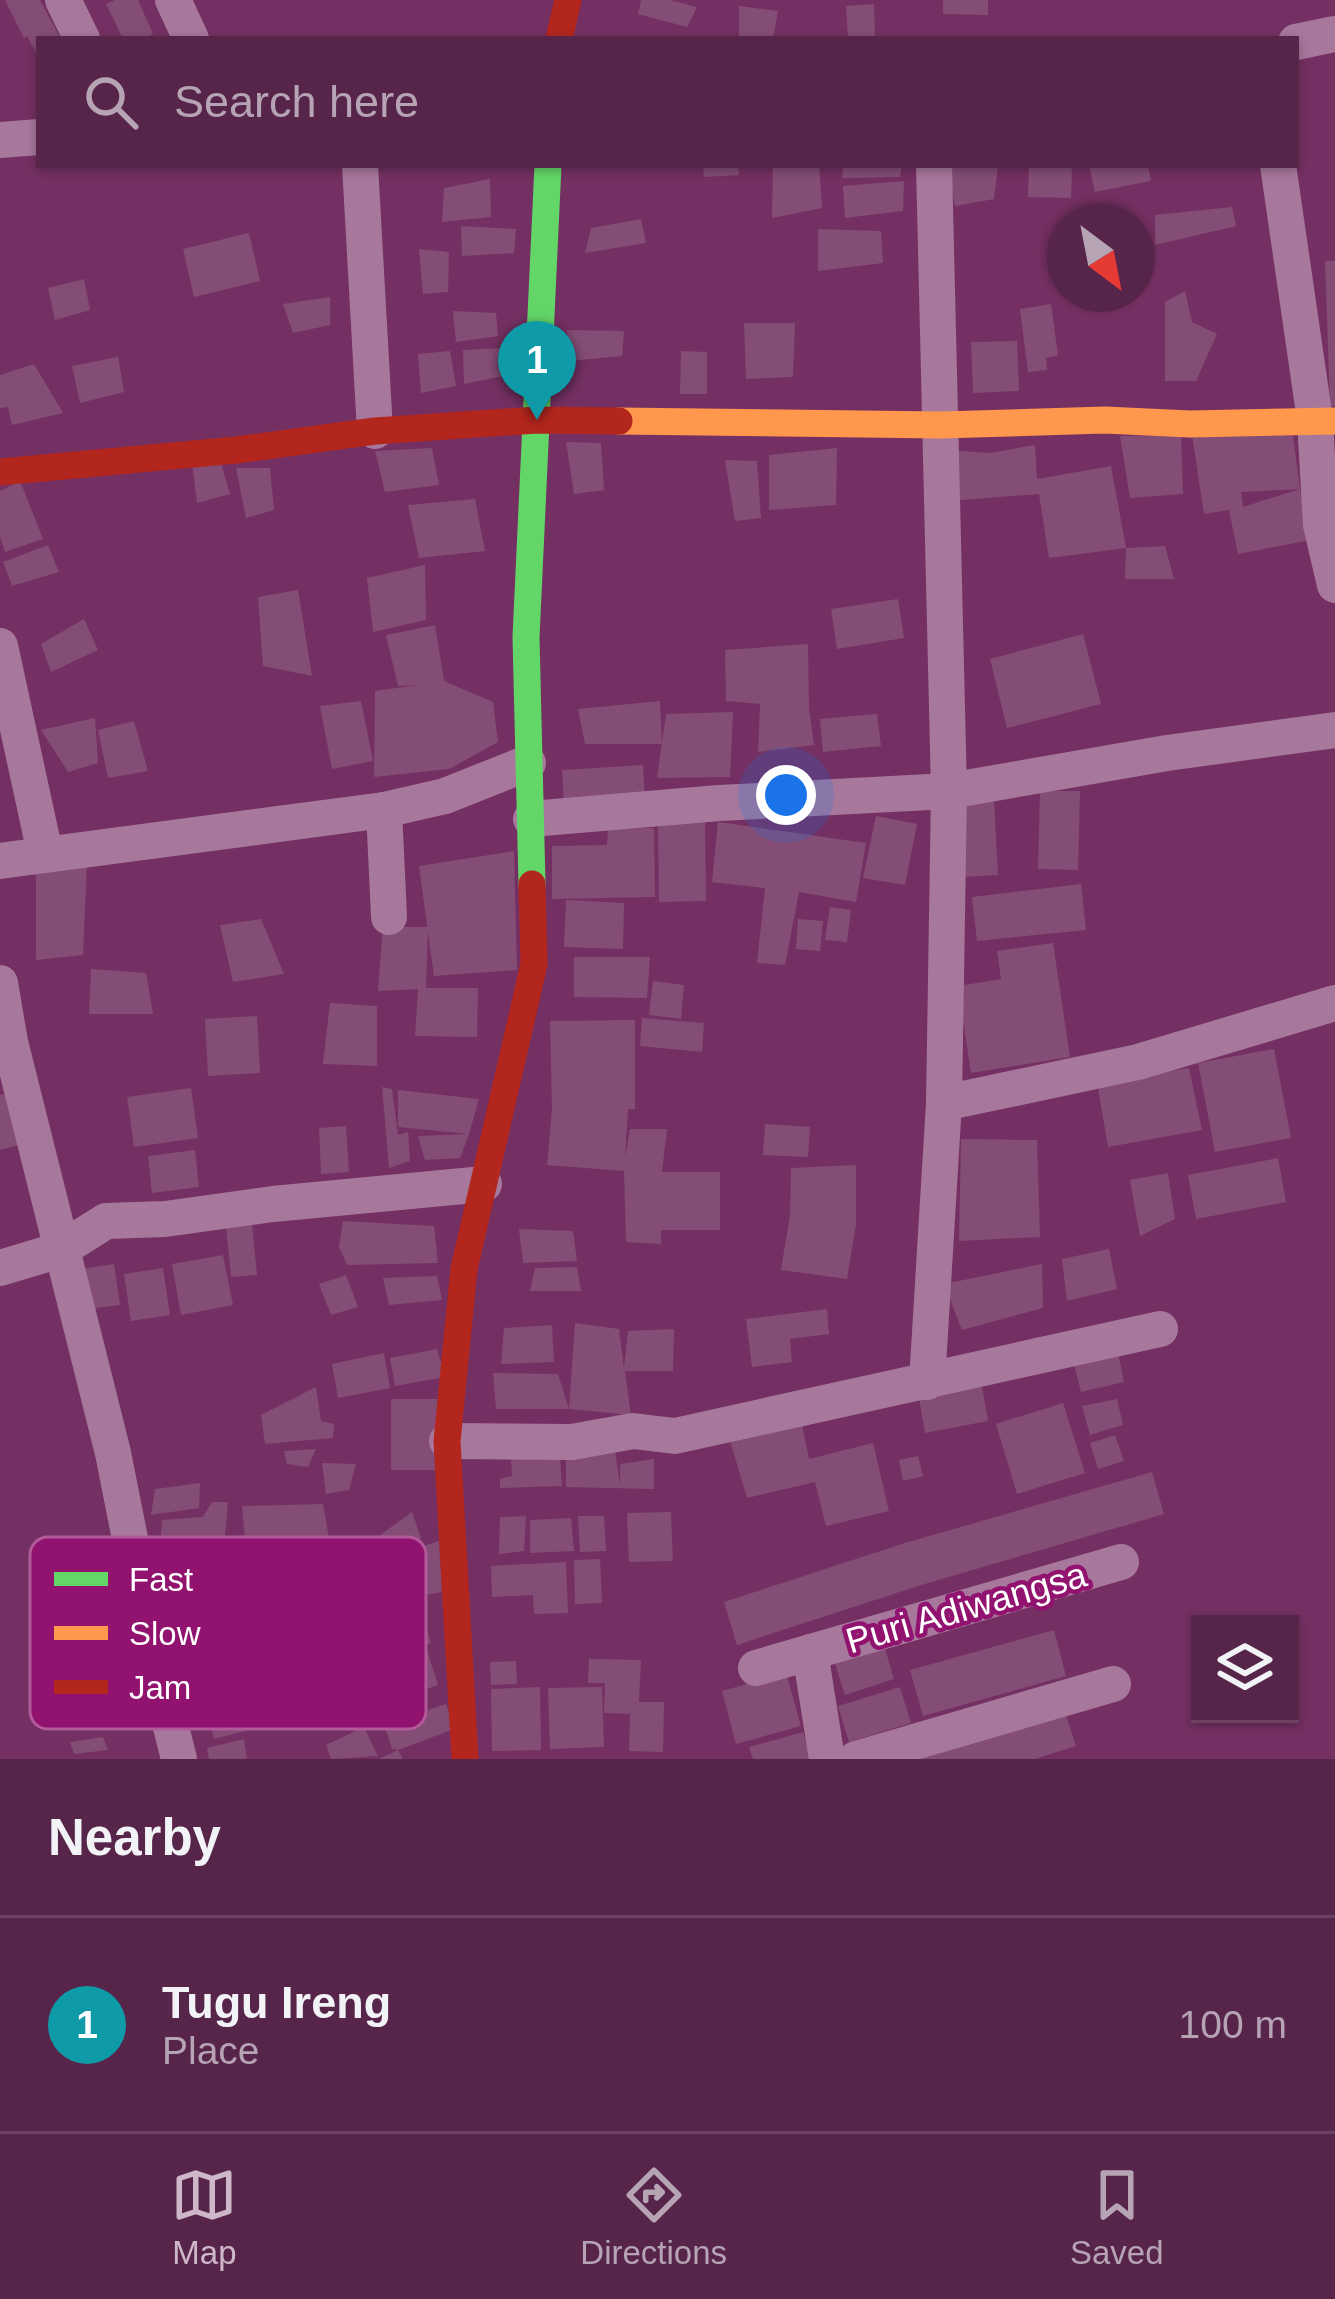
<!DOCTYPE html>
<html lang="en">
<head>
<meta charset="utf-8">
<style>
	:root { --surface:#57244a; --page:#5d2c51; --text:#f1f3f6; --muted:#b6a4b5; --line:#6d4162; --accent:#ceb7c8 }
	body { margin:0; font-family:Arial,sans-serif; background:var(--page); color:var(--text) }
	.controls { position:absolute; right:36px; bottom:36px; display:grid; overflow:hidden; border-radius:0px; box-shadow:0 3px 9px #0004 }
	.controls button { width:108px; height:108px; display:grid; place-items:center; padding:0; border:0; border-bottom:3px solid var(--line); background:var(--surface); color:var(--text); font:60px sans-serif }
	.compass { position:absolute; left:1047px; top:204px; width:108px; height:108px; border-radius:50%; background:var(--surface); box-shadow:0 3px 9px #0004; rotate:148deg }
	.you { position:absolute; left:786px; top:795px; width:42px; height:42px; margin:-30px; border:9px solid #fff; border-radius:50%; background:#1a73e8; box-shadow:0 0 0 18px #1a73e833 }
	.badge { display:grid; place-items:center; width:78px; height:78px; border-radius:50%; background:var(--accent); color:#fff; font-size:39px; font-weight:700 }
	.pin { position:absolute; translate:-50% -99px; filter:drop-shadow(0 3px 6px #0008) }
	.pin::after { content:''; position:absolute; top:63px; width:42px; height:36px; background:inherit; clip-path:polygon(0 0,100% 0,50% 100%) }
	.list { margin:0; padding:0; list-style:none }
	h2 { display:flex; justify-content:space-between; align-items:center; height:156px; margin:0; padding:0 48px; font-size:51px }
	h2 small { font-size:39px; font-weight:400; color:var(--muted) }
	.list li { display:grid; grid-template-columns:78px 1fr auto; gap:36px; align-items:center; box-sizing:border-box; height:216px; padding:0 48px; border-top:3px solid var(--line) }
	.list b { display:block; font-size:45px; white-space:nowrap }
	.list p { margin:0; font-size:39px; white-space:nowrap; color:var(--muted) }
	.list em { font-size:39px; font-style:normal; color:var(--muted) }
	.icon { flex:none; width:66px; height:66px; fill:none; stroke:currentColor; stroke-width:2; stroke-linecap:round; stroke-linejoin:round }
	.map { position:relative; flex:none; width:1335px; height:1759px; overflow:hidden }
	.search { position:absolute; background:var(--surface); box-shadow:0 3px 9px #0004; left:36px; right:36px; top:36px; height:132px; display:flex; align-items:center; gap:30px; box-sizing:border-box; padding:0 42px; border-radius:0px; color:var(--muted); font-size:45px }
	.sheet { height:372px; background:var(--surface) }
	nav { display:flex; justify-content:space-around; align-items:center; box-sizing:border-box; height:168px; border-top:3px solid var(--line); background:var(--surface); font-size:33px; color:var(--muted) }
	nav a { display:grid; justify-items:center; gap:6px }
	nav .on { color:var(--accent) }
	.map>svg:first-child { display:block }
</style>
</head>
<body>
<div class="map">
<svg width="1335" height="1759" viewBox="0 0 1335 1759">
	<rect width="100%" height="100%" fill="#743062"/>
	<g fill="#844d75">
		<polygon points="5,0 40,0 61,39 39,39 39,58 27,36 24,38"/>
		<polygon points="115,0 138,0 153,34 142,39 123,39 106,4"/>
		<polygon points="641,0 670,0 697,7 687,27 638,14"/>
		<polygon points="943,0 988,0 988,15 943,14"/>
		<polygon points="874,4 875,39 848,39 846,6"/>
		<polygon points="739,6 778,11 773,39 739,39"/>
		<polygon points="703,165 738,165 739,175 704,177"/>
		<polygon points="773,165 819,165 822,208 772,218"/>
		<polygon points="843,165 902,165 900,177 842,178"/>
		<polygon points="947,165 998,165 994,199 955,206"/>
		<polygon points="1029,165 1072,165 1071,198 1028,197"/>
		<polygon points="1089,165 1148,165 1151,181 1095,192"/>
		<polygon points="490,179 491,217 442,222 444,188"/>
		<polygon points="904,181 903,211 845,218 843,186"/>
		<polygon points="1232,207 1236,226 1155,245 1155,215"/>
		<polygon points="641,219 646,243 585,253 591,228"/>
		<polygon points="461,226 516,229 514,253 462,256"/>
		<polygon points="818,229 881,231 883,263 818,271"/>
		<polygon points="249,233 260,281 194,297 183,249"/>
		<polygon points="419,249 449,252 448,292 423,294"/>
		<polygon points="1325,261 1335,261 1335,406 1330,406"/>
		<polygon points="84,279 90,310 55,320 48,288"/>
		<polygon points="1185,291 1192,322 1217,334 1196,381 1165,381 1165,302"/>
		<polygon points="330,297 330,325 293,333 283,304"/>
		<polygon points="1051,304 1058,355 1046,358 1047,370 1028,372 1020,309"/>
		<polygon points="453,311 496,313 498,336 456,342"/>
		<polygon points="744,323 795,323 793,377 746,379"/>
		<polygon points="567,330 624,331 622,356 568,361"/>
		<polygon points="1017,341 1019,391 973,393 971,342"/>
		<polygon points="501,348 504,376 464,384 463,350"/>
		<polygon points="450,351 456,386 421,393 418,354"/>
		<polygon points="681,351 707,352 707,394 680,394"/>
		<polygon points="118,357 124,392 80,403 72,366"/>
		<polygon points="34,364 63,413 12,425 8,407 0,408 0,375"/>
		<polygon points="1191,428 1293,436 1300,489 1241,492 1243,507 1300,489 1311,540 1238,554 1229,510 1204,514"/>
		<polygon points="1181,435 1183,494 1130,498 1120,436"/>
		<polygon points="566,442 601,443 604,490 574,494"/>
		<polygon points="1035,445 1037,479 1111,466 1126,548 1049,558 1039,494 948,501 948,450 989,453"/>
		<polygon points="432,448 439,485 385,492 375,451"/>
		<polygon points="837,448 836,505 769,510 769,455"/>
		<polygon points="220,460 230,494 197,503 192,463"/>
		<polygon points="725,460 757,461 761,518 735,521"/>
		<polygon points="236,468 270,468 274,510 246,518"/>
		<polygon points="20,481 43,539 5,552 0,537 0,491"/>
		<polygon points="475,499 485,551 419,558 408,505"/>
		<polygon points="48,545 59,572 12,586 3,562"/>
		<polygon points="1165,546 1174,579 1125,579 1126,548"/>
		<polygon points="425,565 426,620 373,632 367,578"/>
		<polygon points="298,590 312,676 263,666 258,597"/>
		<polygon points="898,599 904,638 837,649 831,609"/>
		<polygon points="84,619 98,650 51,672 41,644"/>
		<polygon points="435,625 444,681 493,702 498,742 449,769 374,777 375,691 418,685 398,686 386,635"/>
		<polygon points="1083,634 1101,704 1007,728 990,659"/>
		<polygon points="808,644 809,708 814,745 758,752 760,704 726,701 725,650"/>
		<polygon points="361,701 373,761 332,769 320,706"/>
		<polygon points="660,701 662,744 585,744 578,709"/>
		<polygon points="733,712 730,777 657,778 666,714"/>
		<polygon points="877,714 881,746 823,752 820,719"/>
		<polygon points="95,718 98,763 68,772 41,730"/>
		<polygon points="134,721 148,771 108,778 98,730"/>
		<polygon points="643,765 645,801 564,806 562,770"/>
		<polygon points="1040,791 1080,791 1078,870 1038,869"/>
		<polygon points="994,800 998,875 960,877 956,802"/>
		<polygon points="876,816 917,824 905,885 863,878"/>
		<polygon points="705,822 706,901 659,902 658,823"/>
		<polygon points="718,822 866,843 856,902 799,892 785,965 757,963 765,888 712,882"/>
		<polygon points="654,828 655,897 552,899 552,846 607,845 608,829"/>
		<polygon points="514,851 517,970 434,976 419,866"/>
		<polygon points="87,862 83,955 36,960 36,865"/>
		<polygon points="1081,884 1086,930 977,941 972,897"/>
		<polygon points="566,900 624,903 623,949 564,947"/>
		<polygon points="830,907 851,910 847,942 825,940"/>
		<polygon points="261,919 284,974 233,982 220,925"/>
		<polygon points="798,919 823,921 820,951 796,949"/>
		<polygon points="383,927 428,927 426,988 478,988 477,1037 415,1036 418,989 378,991"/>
		<polygon points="1053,943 1070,1057 971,1073 958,986 1001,979 997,951"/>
		<polygon points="574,957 650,957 647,998 574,997"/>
		<polygon points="91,969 146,973 153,1014 89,1014"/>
		<polygon points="653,981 684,985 681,1019 649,1015"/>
		<polygon points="330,1003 377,1006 377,1066 323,1064"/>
		<polygon points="257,1016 260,1073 208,1076 205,1019"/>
		<polygon points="642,1018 704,1023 702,1052 640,1046"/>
		<polygon points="635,1020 635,1109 628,1109 625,1158 630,1129 667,1129 662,1172 720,1172 720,1230 661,1230 661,1244 626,1242 624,1171 547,1165 552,1110 550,1021"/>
		<polygon points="1274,1049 1291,1138 1215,1152 1198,1063"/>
		<polygon points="1189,1068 1202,1130 1108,1147 1097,1082"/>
		<polygon points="382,1087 392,1089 398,1135 408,1132 410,1161 389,1168"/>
		<polygon points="191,1088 198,1138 134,1147 127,1097"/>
		<polygon points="398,1090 479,1099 469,1134 460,1158 425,1160 418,1136 469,1134 398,1127"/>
		<polygon points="9,1093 22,1144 0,1150 0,1095"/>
		<polygon points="765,1124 810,1127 808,1157 763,1155"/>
		<polygon points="346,1126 349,1172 321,1174 319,1128"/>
		<polygon points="961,1139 1037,1140 1040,1237 959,1241"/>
		<polygon points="195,1150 199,1187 152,1193 148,1156"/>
		<polygon points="1278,1158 1286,1202 1196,1219 1188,1175"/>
		<polygon points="856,1165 856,1225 847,1279 781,1270 790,1215 791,1168"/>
		<polygon points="1168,1173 1175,1219 1140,1236 1130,1180"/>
		<polygon points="251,1214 257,1275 231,1277 225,1217"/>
		<polygon points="343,1221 434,1226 438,1263 347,1265 339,1247"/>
		<polygon points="519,1229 573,1231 577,1261 523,1263"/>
		<polygon points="1109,1249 1117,1289 1067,1301 1062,1259"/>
		<polygon points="223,1255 233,1305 181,1315 172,1264"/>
		<polygon points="114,1264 120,1305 79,1310 74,1270"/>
		<polygon points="1042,1264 1043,1308 962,1330 944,1284"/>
		<polygon points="577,1267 581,1291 530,1291 535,1268"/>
		<polygon points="163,1268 170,1315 131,1321 124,1274"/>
		<polygon points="346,1275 358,1307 331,1315 319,1284"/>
		<polygon points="437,1276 442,1300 389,1305 383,1278"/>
		<polygon points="827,1309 829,1334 790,1339 792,1362 752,1367 746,1319"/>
		<polygon points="575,1323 619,1329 624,1368 628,1331 674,1329 673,1371 625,1371 631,1415 569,1409"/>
		<polygon points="552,1325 554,1362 501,1364 504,1328"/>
		<polygon points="1116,1342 1124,1382 1081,1392 1071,1352"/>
		<polygon points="437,1349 445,1377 395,1386 390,1358"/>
		<polygon points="384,1353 390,1388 338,1398 332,1364"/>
		<polygon points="493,1373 558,1374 569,1409 496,1409"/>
		<polygon points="982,1386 988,1421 925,1433 919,1398"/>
		<polygon points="316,1387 321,1421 334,1424 333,1438 265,1444 261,1415"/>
		<polygon points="391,1399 440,1399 439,1470 391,1470"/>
		<polygon points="1117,1399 1123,1425 1090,1435 1082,1406"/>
		<polygon points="1063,1403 1085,1473 1017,1494 996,1424"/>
		<polygon points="799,1410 809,1459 873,1443 889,1511 826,1526 815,1482 747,1498 726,1427"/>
		<polygon points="1115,1435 1124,1461 1098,1469 1090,1443"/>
		<polygon points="613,1436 620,1485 620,1464 654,1459 654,1489 566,1487 566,1444"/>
		<polygon points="559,1444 562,1486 500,1488 500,1479 512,1476 511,1459"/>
		<polygon points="316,1449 308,1467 287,1464 284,1451"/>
		<polygon points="918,1456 923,1476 903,1481 899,1460"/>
		<polygon points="322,1463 356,1464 349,1490 326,1494"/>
		<polygon points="1152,1472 1164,1514 918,1586 737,1645 724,1602 905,1543"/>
		<polygon points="200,1483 199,1508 151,1515 155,1489"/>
		<polygon points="212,1502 228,1502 224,1548 160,1550 162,1520 203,1517"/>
		<polygon points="323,1504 330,1544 247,1563 242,1506"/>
		<polygon points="412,1512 421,1538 398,1553 406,1575 379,1587 367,1553 371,1588 356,1588 350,1564 316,1579 312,1572 367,1553 365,1546"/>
		<polygon points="671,1512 673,1561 629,1562 627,1513"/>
		<polygon points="526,1516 524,1551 499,1554 500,1517"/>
		<polygon points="578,1516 604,1516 606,1551 580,1552"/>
		<polygon points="571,1518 574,1551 530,1553 530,1520"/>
		<polygon points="439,1541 442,1592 410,1598 407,1585 417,1578 411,1550"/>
		<polygon points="600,1559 602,1603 575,1604 574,1560"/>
		<polygon points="566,1562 568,1613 534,1614 533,1595 492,1597 491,1566"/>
		<polygon points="424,1621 431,1643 377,1664 373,1636"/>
		<polygon points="1054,1630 1066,1676 923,1716 910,1670"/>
		<polygon points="883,1642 894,1679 845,1695 833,1657"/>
		<polygon points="428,1653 438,1685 398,1699 398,1710 371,1719 364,1699 390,1691 382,1669"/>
		<polygon points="589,1659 641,1660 639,1702 664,1702 663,1752 629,1751 630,1714 604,1713 605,1683 588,1683"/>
		<polygon points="516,1661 517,1684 491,1685 490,1662"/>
		<polygon points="786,1673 801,1726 736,1744 722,1691"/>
		<polygon points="540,1687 541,1750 492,1751 491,1689"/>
		<polygon points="602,1687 604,1747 550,1749 548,1688"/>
		<polygon points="900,1687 911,1723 849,1742 838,1706"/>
		<polygon points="446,1704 454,1729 398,1750 403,1759 379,1759 398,1750 392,1749 384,1724"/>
		<polygon points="1062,1704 1076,1746 1035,1759 897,1759"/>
		<polygon points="243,1711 245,1731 214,1739 210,1723"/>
		<polygon points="364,1727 378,1756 331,1759 326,1745"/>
		<polygon points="803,1732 811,1759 753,1759 749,1747"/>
		<polygon points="103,1737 108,1750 74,1754 70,1742"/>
		<polygon points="244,1739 247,1759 209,1759 207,1748"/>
	</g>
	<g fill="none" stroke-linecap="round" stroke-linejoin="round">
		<g stroke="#a7789c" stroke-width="36">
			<polyline points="63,0 82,39"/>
			<polyline points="173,0 191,39"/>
			<polyline points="1296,42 1335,34"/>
			<polyline points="0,140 39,137"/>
			<polyline points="360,165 375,431"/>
			<polyline points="1278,165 1315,420 1321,525 1335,585"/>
			<polyline points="0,646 45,853"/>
			<polyline points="384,810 389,917"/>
			<polyline points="531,819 719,803 949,791 1167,753 1335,730"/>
			<polyline points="0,861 384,810 445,796 528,763"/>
			<polyline points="0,983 10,1042 113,1453 152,1650 179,1759"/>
			<polyline points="944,1103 1138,1062 1335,1003"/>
			<polyline points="0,1268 60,1250 106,1221 165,1219 273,1204 484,1184"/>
			<polyline points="927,1382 944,1103 949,791 934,165"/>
			<polyline points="447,1441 572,1442 633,1431 675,1436 1160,1329"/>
			<polyline points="810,1652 827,1759"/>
			<polyline points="756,1668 1121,1562"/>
			<polyline points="856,1759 1113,1684"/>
		</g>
		<polyline stroke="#63d668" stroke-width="27" points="532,884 526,637 548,165"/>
		<polyline stroke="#ff974d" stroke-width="27" points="619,421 941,425 1105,420 1190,424 1335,421"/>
		<g stroke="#b3261e" stroke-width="27">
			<polyline points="559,39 568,0"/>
			<polyline points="0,472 236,450 375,431 537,420 619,421"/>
			<polyline points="465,1759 447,1441 464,1269 534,964 532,884"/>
		</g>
	</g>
	<g text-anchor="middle" stroke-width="9" stroke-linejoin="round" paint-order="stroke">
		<g font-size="36" fill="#fff" stroke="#91136f">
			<text transform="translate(966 1607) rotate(-16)" y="13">Puri Adiwangsa</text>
		</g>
	</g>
	<rect x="30" y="1537" width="396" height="192" rx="18" fill="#91136f" stroke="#b25a9a" stroke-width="3"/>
	<rect x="54" y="1572" width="54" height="14" fill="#63d668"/>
	<rect x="54" y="1626" width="54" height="14" fill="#ff974d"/>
	<rect x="54" y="1680" width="54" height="14" fill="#b3261e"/>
	<g font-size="33" fill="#fff">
		<text x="129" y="1591">Fast</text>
		<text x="129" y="1645">Slow</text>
		<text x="129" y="1699">Jam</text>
	</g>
</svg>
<div class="controls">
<button><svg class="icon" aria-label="layers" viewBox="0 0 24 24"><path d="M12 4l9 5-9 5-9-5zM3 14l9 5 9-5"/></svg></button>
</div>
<svg class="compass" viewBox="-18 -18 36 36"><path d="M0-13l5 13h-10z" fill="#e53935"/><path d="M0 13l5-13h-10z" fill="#b6a4b5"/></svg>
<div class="you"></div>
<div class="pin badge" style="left:537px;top:420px;background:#0f9aa8">1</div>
<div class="search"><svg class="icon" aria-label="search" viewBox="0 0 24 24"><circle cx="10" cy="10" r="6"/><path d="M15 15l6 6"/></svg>Search here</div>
</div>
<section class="sheet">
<h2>Nearby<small></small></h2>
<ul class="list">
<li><span class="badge" style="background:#0f9aa8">1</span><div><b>Tugu Ireng</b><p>Place</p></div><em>100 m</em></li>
</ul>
</section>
<nav>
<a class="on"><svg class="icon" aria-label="map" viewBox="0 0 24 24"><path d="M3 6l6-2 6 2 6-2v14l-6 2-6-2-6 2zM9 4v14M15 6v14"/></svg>Map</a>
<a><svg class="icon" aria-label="directions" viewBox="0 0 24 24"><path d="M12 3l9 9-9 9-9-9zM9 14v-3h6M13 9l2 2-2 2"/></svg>Directions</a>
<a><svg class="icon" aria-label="saved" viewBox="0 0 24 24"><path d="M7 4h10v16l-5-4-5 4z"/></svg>Saved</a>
</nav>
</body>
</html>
